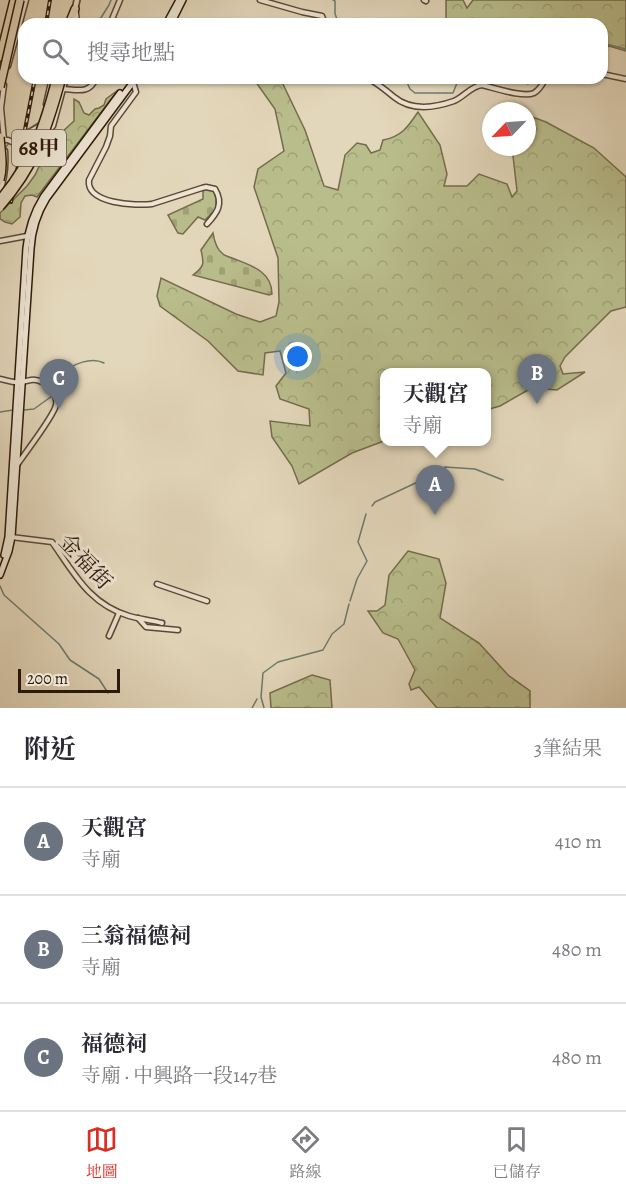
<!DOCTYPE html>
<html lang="zh-TW">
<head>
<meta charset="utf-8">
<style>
	:root { --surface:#fff; --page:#f2f2f3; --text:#2b2b33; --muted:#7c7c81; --line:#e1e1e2; --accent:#d93025 }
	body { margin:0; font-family:Alegreya,"Noto Serif TC",serif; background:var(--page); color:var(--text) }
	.compass { position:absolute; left:482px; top:102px; width:54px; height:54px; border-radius:50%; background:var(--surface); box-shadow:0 2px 4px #0004; rotate:245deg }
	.scale { position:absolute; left:18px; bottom:15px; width:102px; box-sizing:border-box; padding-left:6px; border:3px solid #2e1a0a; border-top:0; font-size:16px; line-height:21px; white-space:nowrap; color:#2e1a0a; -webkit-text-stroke:4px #ede5d3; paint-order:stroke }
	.you { position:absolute; left:298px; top:357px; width:21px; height:21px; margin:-15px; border:4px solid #fff; border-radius:50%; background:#1a73e8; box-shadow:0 0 0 9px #1a73e833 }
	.badge { display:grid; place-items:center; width:39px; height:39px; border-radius:50%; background:var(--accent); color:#fff; font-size:20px; font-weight:700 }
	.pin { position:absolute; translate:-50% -50px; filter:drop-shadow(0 2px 3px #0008) }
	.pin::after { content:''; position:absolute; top:32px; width:21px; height:18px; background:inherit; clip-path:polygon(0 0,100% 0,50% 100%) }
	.popup { position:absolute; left:380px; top:368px; width:111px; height:78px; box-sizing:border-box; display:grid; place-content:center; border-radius:12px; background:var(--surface); filter:drop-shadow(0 2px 4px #0005); font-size:20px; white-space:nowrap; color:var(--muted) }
	.popup b { font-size:22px; color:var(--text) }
	.popup::after { content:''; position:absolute; left:50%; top:100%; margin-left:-12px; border:12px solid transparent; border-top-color:var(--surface) }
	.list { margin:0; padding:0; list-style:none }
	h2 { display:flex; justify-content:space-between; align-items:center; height:78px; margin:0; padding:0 24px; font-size:26px }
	h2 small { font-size:20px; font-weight:400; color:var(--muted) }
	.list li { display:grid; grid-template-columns:39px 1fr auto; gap:18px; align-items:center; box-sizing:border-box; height:108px; padding:0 24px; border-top:2px solid var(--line) }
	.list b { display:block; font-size:22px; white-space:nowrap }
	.list p { margin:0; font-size:20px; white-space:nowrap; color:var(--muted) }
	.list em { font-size:20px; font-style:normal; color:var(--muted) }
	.icon { flex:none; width:33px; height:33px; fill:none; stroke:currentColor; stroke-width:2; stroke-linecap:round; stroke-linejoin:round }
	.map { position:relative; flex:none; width:626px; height:708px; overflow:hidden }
	.search { position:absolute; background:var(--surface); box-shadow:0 2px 4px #0004; left:18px; right:18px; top:18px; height:66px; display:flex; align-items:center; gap:15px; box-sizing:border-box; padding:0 21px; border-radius:18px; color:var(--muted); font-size:22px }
	.sheet { height:402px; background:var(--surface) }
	nav { display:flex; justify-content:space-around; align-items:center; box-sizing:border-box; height:84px; border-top:2px solid var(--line); background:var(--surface); font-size:16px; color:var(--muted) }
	nav a { display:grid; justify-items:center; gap:3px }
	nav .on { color:var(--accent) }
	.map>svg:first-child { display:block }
</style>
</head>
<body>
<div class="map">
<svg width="626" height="708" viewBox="0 0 626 708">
	<defs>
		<pattern id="forest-crowns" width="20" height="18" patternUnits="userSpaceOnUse" patternTransform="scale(1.5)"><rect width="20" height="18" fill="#b9bd8c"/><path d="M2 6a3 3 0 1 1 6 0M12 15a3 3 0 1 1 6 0" fill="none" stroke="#9fa277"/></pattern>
		<pattern id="cemetery-stones" width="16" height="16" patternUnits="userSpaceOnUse" patternTransform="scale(1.5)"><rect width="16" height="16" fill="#b9bd8c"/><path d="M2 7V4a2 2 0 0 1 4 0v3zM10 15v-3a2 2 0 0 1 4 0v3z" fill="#9fa277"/></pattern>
	</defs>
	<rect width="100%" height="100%" fill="#e3d7bb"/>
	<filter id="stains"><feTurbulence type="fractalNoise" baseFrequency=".00333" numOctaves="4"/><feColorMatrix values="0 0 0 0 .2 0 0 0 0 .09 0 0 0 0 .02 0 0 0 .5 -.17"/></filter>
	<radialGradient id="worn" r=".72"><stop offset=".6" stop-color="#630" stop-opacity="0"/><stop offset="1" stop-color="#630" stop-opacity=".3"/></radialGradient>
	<g fill="url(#forest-crowns)" stroke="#746c4b" stroke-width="1.5">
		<polygon points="446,0 463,0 467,8 473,0 626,0 626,51 609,46 602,50 602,24 545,24 542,22 538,24 446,24"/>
		<path d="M253,78H280L305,130L324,186L338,190L345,155L357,143L366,145L371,153L380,150L383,140C401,137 408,127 418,112L440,145L447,174L444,186H467L479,174L507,184L512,197L517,191L512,147H527V115L546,122L594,148L626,177V307L611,311L565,357L560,366L563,374L585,372L557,390L546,389L528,390L500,406L486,410V372H384V441L352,453L299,484L292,466L272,437L270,421L310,426L309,409L280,399L276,386L286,373L280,351L265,353L263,375L238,371L208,341L160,306L157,296L161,278L236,314L260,322L276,316L279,302L278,258L254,187L258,169L284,151L275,109Z"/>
		<polygon points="118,90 37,197 32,195 25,196 21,203 20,217 12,224 5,222 0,219 0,213 27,186 35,175 55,133 62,132 74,121 74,99 79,102 84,113 89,115 95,109 99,108 104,105 106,99"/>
		<polygon points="408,551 439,559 446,583 440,618 479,643 508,675 530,691 530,708 437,708 419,687 411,690 409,684 415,670 398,639 383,633 368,611 377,611 385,605 389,575"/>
		<polygon points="312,675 330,680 332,708 271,708 270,693"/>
	</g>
	<g fill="url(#cemetery-stones)" stroke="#746c4b" stroke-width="1.5">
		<polygon points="203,189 209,189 214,192 216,198 216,209 205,220 198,217 183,234 178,233 168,215 203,199"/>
		<path d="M213,233C214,239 217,250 223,254C225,256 229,257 232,258C250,265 272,271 272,294L269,295L193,275C205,266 204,263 201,250Z"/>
	</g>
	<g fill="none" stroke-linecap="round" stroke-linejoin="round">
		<g stroke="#6c7a6e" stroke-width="1.5">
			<polyline points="333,0 335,1 335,14 339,24"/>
			<polyline points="97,24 109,5 111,0"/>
			<polyline points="602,46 606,44 626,49"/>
			<polyline points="405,78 410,89 415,93 453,93 459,78"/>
			<polyline points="515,78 528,84"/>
			<polyline points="86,81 87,78"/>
			<polyline points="532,81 534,78"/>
			<polyline points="27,130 39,122"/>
			<polyline points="6,147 11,140 21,134"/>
			<path d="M56,392C60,387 61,380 64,374C72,363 92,357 104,363"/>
			<polyline points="24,410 34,409 52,396"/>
			<polyline points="0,412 13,410"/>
			<polyline points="372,506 375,502 422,480 445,467 475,469 503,480"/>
			<polyline points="0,586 4,595 59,644 70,660 99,679 108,693"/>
			<polyline points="350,601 357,579 367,561 358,542 366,514"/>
			<polyline points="252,708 257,699"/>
			<polyline points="264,708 261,697 263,673 278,662 323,650 332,634 344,624 349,604"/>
		</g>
		<defs>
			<g id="minor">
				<polyline points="260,0 302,12 322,16 325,24"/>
				<polyline points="424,0 426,1"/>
				<polyline points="76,13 77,24"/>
				<polyline points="110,24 120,0"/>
				<polyline points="8,66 26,0"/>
				<polyline points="0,70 4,62"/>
				<polyline points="602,74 626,79"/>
				<path d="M367,78C378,83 385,90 394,97C411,111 434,108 454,101C464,97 471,86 482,85C495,88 523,98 534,93C540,90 543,83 546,78"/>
				<path d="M131,80L133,82L136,92L111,126L110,136L106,147L89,180C86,204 136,206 152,204L202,188L206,187L215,189C224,204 217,213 207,224"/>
				<path d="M64,89C78,90 90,94 96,78"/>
				<polyline points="46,104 52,78"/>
				<polyline points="47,128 51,128 53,126 66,78"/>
				<polyline points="27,133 42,125"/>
				<polyline points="3,140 8,140 12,142 21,136"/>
				<polyline points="4,140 1,108 4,85"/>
				<path d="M0,191C5,178 6,165 5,151"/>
				<polyline points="0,241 27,236"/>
				<path d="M0,379C6,380 13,383 19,382C28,382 32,377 42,382C50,385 58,396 56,405C54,416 25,453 17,465"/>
				<path d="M11,537L52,542C74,573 89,604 129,616C139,619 151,620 162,623"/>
				<polyline points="157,584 207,601"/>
				<polyline points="138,618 146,627 178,630"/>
				<polyline points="109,636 119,613"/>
			</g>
			<polyline id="tertiary" points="75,9 77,0"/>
			<g id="secondary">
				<polyline points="166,24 179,0"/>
				<polyline points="171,24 183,0"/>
				<path d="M4,555L8,537L26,248C28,229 33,213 43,197L120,93"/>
				<path d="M0,575L9,551L12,537L31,249C32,230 37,214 47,198L136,78"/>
			</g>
			<g id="trunk">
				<polyline points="69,24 75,9"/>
				<polyline points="0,57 14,0"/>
			</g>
		</defs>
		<use href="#minor" stroke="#5b4936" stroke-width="7"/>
		<use href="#tertiary" stroke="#5b4936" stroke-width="8"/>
		<use href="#secondary" stroke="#2e1a0a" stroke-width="8"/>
		<use href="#trunk" stroke="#2e1a0a" stroke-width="10"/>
		<use href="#minor" stroke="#ede5d3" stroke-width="4"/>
		<use href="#tertiary" stroke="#ede5d3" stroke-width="4.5"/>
		<use href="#secondary" stroke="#ede5d3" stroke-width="5"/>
		<use href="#trunk" stroke="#e3d7bb" stroke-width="7"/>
		<defs>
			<g id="rail">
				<polyline points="46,24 50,0"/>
				<polyline points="11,202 35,78"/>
			</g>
		</defs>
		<use href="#rail" stroke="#2e1a0a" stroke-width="4"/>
		<use href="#rail" stroke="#ede5d3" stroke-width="1.5" stroke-dasharray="4.5" stroke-linecap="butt"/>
		<defs>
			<g id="trunk-bridge">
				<polyline points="0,87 20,0"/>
				<path d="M0,137C1,151 4,166 0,180"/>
				<path d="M0,199C32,161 44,126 56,79"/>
				<path d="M0,207C35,167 47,132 61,81"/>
			</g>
		</defs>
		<use href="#trunk-bridge" stroke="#2e1a0a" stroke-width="10" stroke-linecap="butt"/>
		<use href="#trunk-bridge" stroke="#e3d7bb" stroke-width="7"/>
	</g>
	<g text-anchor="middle" stroke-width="6" stroke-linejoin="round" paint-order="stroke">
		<rect fill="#ede5d3" stroke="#675746" stroke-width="1.5" x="12" y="130" width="54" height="36" rx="4.5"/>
		<g font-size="21" font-weight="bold" fill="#2e1a0a">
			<text x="39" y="155">68甲</text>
		</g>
		<g font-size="22" fill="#2e1a0a" stroke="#ede5d3">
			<text transform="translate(86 561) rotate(47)" y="8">金福街</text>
		</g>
	</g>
	<rect width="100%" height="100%" filter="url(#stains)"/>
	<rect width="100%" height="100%" fill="url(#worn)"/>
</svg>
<svg class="compass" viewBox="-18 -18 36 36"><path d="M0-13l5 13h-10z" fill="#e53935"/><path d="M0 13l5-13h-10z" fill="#7c7c81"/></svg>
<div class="scale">200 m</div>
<div class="you"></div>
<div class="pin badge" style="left:435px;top:515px;background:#6b7280">A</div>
<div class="popup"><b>天觀宮</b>寺廟</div>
<div class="pin badge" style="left:537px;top:404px;background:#6b7280">B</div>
<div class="pin badge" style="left:59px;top:409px;background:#6b7280">C</div>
<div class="search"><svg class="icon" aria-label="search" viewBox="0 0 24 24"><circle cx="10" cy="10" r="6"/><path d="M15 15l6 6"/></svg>搜尋地點</div>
</div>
<section class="sheet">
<h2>附近<small>3筆結果</small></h2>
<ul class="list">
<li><span class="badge" style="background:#6b7280">A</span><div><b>天觀宮</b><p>寺廟</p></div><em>410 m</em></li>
<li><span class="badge" style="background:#6b7280">B</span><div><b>三翁福德祠</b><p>寺廟</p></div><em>480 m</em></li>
<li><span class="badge" style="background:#6b7280">C</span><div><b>福德祠</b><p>寺廟 · 中興路一段147巷</p></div><em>480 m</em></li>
</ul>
</section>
<nav>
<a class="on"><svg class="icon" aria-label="map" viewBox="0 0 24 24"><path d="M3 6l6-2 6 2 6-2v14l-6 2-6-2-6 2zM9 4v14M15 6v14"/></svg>地圖</a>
<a><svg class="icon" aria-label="directions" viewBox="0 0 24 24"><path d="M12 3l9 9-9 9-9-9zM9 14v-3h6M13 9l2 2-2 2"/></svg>路線</a>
<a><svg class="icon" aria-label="saved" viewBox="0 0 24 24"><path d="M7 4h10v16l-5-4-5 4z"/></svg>已儲存</a>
</nav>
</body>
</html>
